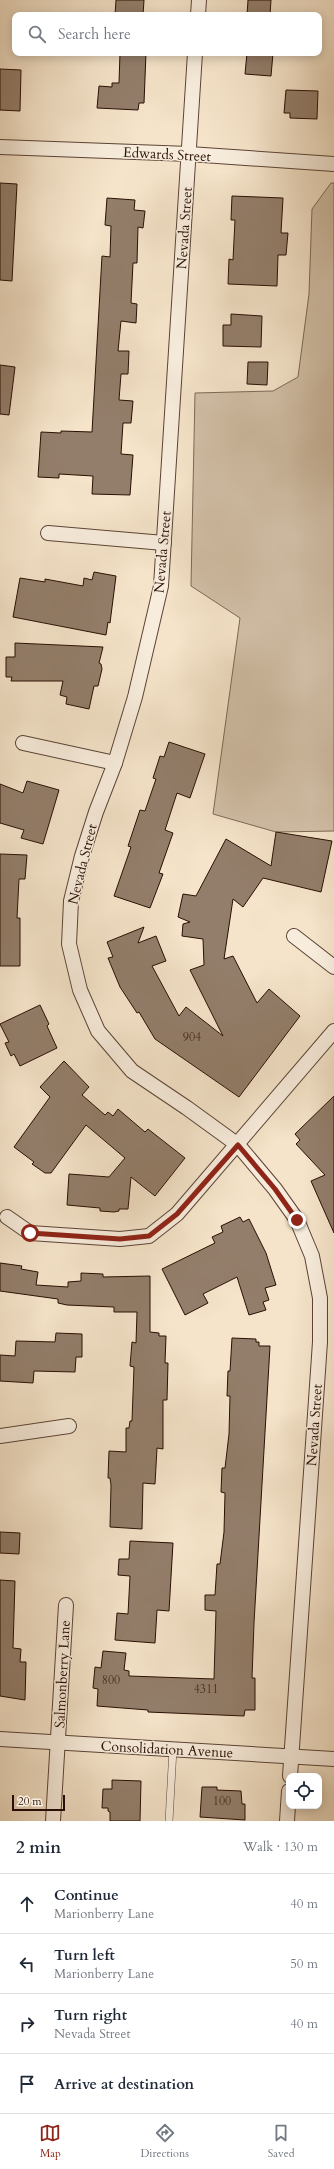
<!DOCTYPE html>
<html lang="en">
<head>
<meta charset="utf-8">
<style>
	:root { --surface:#fff; --page:#f2f2f3; --text:#1f2937; --muted:#747a83; --line:#e0e1e3; --accent:#8f2418 }
	body { margin:0; font-family:Cardo,serif; background:var(--page); color:var(--text) }
	.controls { position:absolute; right:12px; bottom:12px; display:grid; overflow:hidden; border-radius:8px; box-shadow:0 2px 10px #0003 }
	.controls button { width:36px; height:36px; display:grid; place-items:center; padding:0; border:0; border-bottom:1px solid var(--line); background:var(--surface); color:var(--text); font:20px sans-serif }
	.scale { position:absolute; left:12px; bottom:10px; width:53px; box-sizing:border-box; padding-left:4px; border:2px solid #290f04; border-top:0; font-size:11px; line-height:14px; white-space:nowrap; color:#290f04; -webkit-text-stroke:3px #f8eddd; paint-order:stroke }
	.stop { position:absolute; width:12px; height:12px; margin:-9px; border:3px solid #8f2418; border-radius:50%; background:#fff }
	.stop.end { background:#8f2418; border-color:#fff; box-shadow:0 1px 4px #0008 }
	.list { margin:0; padding:0; list-style:none }
	h2 { display:flex; justify-content:space-between; align-items:center; height:52px; margin:0; padding:0 16px; font-size:17px }
	h2 small { font-size:13px; font-weight:400; color:var(--muted) }
	.list li { display:grid; grid-template-columns:26px 1fr auto; gap:12px; align-items:center; box-sizing:border-box; height:60px; padding:0 16px; border-top:1px solid var(--line) }
	.list b { display:block; font-size:15px; white-space:nowrap }
	.list p { margin:0; font-size:13px; white-space:nowrap; color:var(--muted) }
	.list em { font-size:13px; font-style:normal; color:var(--muted) }
	.icon { flex:none; width:22px; height:22px; fill:none; stroke:currentColor; stroke-width:2; stroke-linecap:round; stroke-linejoin:round }
	.map { position:relative; flex:none; width:334px; height:1821px; overflow:hidden }
	.search { position:absolute; background:var(--surface); box-shadow:0 2px 10px #0003; left:12px; right:12px; top:12px; height:44px; display:flex; align-items:center; gap:10px; box-sizing:border-box; padding:0 14px; border-radius:8px; color:var(--muted); font-size:15px }
	.sheet { height:292px; background:var(--surface) }
	nav { display:flex; justify-content:space-around; align-items:center; box-sizing:border-box; height:56px; border-top:1px solid var(--line); background:var(--surface); font-size:11px; color:var(--muted) }
	nav a { display:grid; justify-items:center; gap:2px }
	nav .on { color:var(--accent) }
	.map>svg:first-child { display:block }
</style>
</head>
<body>
<div class="map">
<svg width="334" height="1821" viewBox="0 0 334 1821">
	<rect width="100%" height="100%" fill="#f5e4ca"/>
	<filter id="stains"><feTurbulence type="fractalNoise" baseFrequency=".005" numOctaves="4"/><feColorMatrix values="0 0 0 0 .2 0 0 0 0 .09 0 0 0 0 .02 0 0 0 .5 -.17"/></filter>
	<radialGradient id="worn" r=".72"><stop offset=".6" stop-color="#630" stop-opacity="0"/><stop offset="1" stop-color="#630" stop-opacity=".3"/></radialGradient>
	<polygon fill="#d2c0a8" stroke="#7e6856" points="331,183 334,183 334,831 276,832 213,814 240,618 191,586 195,393 273,391 298,377 309,294 312,209"/>
	<g fill="#937e6b" stroke="#290f04">
		<polygon points="116,0 144,0 143,15 115,15"/>
		<polygon points="248,0 271,0 270,15 247,15"/>
		<polygon points="120,53 146,53 144,103 139,103 138,110 97,108 99,86 112,87 112,83 119,83"/>
		<polygon points="247,53 273,53 271,76 245,74"/>
		<polygon points="0,69 21,70 20,111 0,110"/>
		<polygon points="286,90 318,91 317,119 290,118 290,113 284,113"/>
		<polygon points="0,183 17,184 12,281 0,280"/>
		<polygon points="232,196 283,198 281,233 288,233 286,255 278,255 277,286 228,284 229,259 233,260 235,220 231,220"/>
		<polygon points="107,198 135,200 134,210 145,211 143,228 138,227 137,263 133,263 131,303 137,304 136,323 121,321 118,351 129,351 128,374 121,374 119,400 133,401 131,423 123,423 121,454 133,455 130,495 92,494 93,476 59,474 59,478 38,477 41,432 61,433 61,431 92,432 102,256 110,257 111,226 105,225"/>
		<polygon points="231,314 262,316 261,347 223,346 223,325 231,325"/>
		<polygon points="248,362 268,362 267,385 247,384"/>
		<polygon points="0,365 15,367 9,415 0,414"/>
		<polygon points="94,572 116,576 110,623 108,622 106,635 13,617 20,578 45,582 45,579 83,586 84,578 92,580"/>
		<polygon points="15,643 103,647 99,663 101,664 102,669 98,686 94,686 89,709 66,704 67,697 60,695 63,681 11,681 12,677 6,677 6,657 15,657"/>
		<polygon points="169,742 205,754 190,798 177,793 165,830 173,833 159,873 163,874 150,908 114,896 131,847 128,846 140,810 145,811 156,779 153,778 160,756 164,757"/>
		<polygon points="27,781 59,790 43,844 21,838 24,830 0,823 0,784 23,793"/>
		<polygon points="276,832 332,841 321,892 263,878 243,907 233,899 224,959 233,956 257,1003 269,989 300,1016 239,1097 155,1039 139,1012 137,1013 120,987 108,958 113,957 107,942 144,927 138,943 156,936 166,961 152,966 179,1016 186,1007 223,1036 190,970 204,965 203,939 182,936 183,924 190,922 178,917 183,894 196,896 226,839 271,866"/>
		<polygon points="0,854 27,855 25,879 19,879 17,918 20,918 20,966 0,966"/>
		<polygon points="40,1005 49,1024 47,1026 57,1048 20,1066 14,1054 11,1056 5,1043 9,1042 0,1024"/>
		<polygon points="64,1061 89,1087 82,1095 105,1115 108,1112 113,1116 118,1109 145,1132 148,1129 185,1158 155,1196 131,1177 128,1209 119,1209 119,1211 114,1212 100,1211 100,1208 67,1205 69,1174 109,1177 125,1158 86,1125 51,1173 45,1173 32,1164 34,1162 14,1147 50,1097 40,1087"/>
		<polygon points="334,1096 334,1233 311,1181 325,1175 296,1144 300,1140 295,1134"/>
		<polygon points="240,1217 243,1222 249,1219 266,1253 276,1285 265,1288 269,1300 263,1302 266,1310 249,1315 237,1277 203,1294 208,1303 185,1315 162,1269 215,1243 212,1237 223,1232 221,1226"/>
		<polygon points="0,1263 22,1266 21,1269 38,1272 36,1285 68,1287 68,1282 81,1281 81,1273 103,1274 103,1277 150,1276 150,1332 159,1333 159,1336 166,1336 165,1363 168,1363 167,1400 163,1400 163,1449 157,1448 155,1484 143,1483 142,1529 110,1527 111,1485 110,1478 108,1478 109,1451 126,1452 126,1428 129,1428 130,1421 132,1421 134,1367 130,1366 132,1342 136,1343 137,1312 114,1312 114,1307 67,1305 58,1303 58,1299 0,1291"/>
		<polygon points="56,1333 82,1334 82,1357 76,1357 75,1372 34,1371 33,1383 0,1381 0,1355 15,1356 16,1341 55,1342"/>
		<polygon points="232,1338 256,1339 256,1342 259,1342 259,1346 270,1346 254,1623 252,1678 255,1678 255,1710 245,1710 244,1716 148,1712 148,1710 97,1706 98,1689 93,1688 95,1667 101,1668 103,1651 126,1653 124,1670 129,1671 129,1676 214,1679 216,1611 205,1610 205,1595 215,1595 217,1564 220,1564 224,1532 225,1493 221,1492 222,1468 225,1468 229,1434 230,1396 227,1396 228,1371 230,1371"/>
		<polygon points="0,1532 20,1533 19,1554 0,1553"/>
		<polygon points="130,1541 173,1543 169,1611 157,1610 155,1643 115,1640 117,1613 128,1614 130,1576 118,1575 119,1559 129,1559"/>
		<polygon points="0,1580 15,1581 13,1648 21,1649 20,1662 26,1662 25,1700 0,1696"/>
		<polygon points="112,1780 141,1781 140,1821 110,1821 110,1812 108,1811 108,1808 102,1808 103,1789 112,1789"/>
		<polygon points="202,1787 217,1787 217,1790 241,1791 242,1804 245,1804 245,1820 200,1817"/>
	</g>
	<g fill="none" stroke-linecap="round" stroke-linejoin="round">
		<defs>
			<polyline id="lane" points="169,1821 173,1749"/>
			<g id="street">
				<polyline points="198,15 199,0"/>
				<polyline points="195,53 161,586 135,697 115,763 96,812 82,856 71,901 69,944 80,990 98,1031 132,1071 187,1108 238,1145 275,1189 297,1220 312,1256 320,1298 320,1342 290,1776"/>
				<polyline points="0,147 189,154 334,164"/>
				<polyline points="48,533 164,543"/>
				<polyline points="23,743 115,763"/>
				<polyline points="294,936 334,967"/>
				<polyline points="7,1217 30,1233 120,1239 149,1236 177,1214 334,1031"/>
				<polyline points="0,1436 69,1426"/>
				<polyline points="0,1739 334,1759"/>
				<polyline points="53,1821 66,1605"/>
				<polyline points="287,1821 289,1791"/>
			</g>
		</defs>
		<use href="#lane" stroke="#5c4436" stroke-width="8"/>
		<use href="#street" stroke="#5c4436" stroke-width="16"/>
		<use href="#lane" stroke="#f8eddd" stroke-width="7"/>
		<use href="#street" stroke="#f8eddd" stroke-width="14"/>
	</g>
	<g fill="none" stroke-linecap="round" stroke-linejoin="round">
		<polyline stroke="#8f2418" stroke-width="5" points="30,1233 120,1239 149,1236 177,1214 238,1145 275,1189 297,1220"/>
	</g>
	<g text-anchor="middle" stroke-width="3" stroke-linejoin="round" paint-order="stroke">
		<g font-size="12" fill="#442b1e">
			<text x="192" y="1041">904</text>
			<text x="111" y="1684">800</text>
			<text x="206" y="1693">4311</text>
			<text x="222" y="1805">100</text>
		</g>
		<g font-size="14" fill="#290f04" stroke="#f8eddd">
			<text transform="translate(167 154) rotate(3)" y="5">Edwards Street</text>
			<text transform="translate(184 228) rotate(-86)" y="5">Nevada Street</text>
			<text transform="translate(162 552) rotate(-85)" y="5">Nevada Street</text>
			<text transform="translate(82 864) rotate(-76)" y="5">Nevada Street</text>
			<text transform="translate(314 1425) rotate(-86)" y="5">Nevada Street</text>
			<text transform="translate(62 1674) rotate(-87)" y="5">Salmonberry Lane</text>
			<text transform="translate(167 1749) rotate(3)" y="5">Consolidation Avenue</text>
		</g>
	</g>
	<rect width="100%" height="100%" filter="url(#stains)"/>
	<rect width="100%" height="100%" fill="url(#worn)"/>
</svg>
<div class="controls">
<button><svg class="icon" aria-label="locate" viewBox="0 0 24 24"><circle cx="12" cy="12" r="6"/><path d="M12 2v4M12 18v4M2 12h4M18 12h4"/></svg></button>
</div>
<div class="scale">20 m</div>
<div class="stop" style="left:30px;top:1233px"></div>
<div class="stop end" style="left:297px;top:1220px"></div>
<div class="search"><svg class="icon" aria-label="search" viewBox="0 0 24 24"><circle cx="10" cy="10" r="6"/><path d="M15 15l6 6"/></svg>Search here</div>
</div>
<section class="sheet">
<h2>2 min<small>Walk · 130 m</small></h2>
<ul class="list">
<li><svg class="icon" aria-label="ahead" viewBox="0 0 24 24"><path d="M12 20V5M6 11l6-6 6 6"/></svg><div><b>Continue</b><p>Marionberry Lane</p></div><em>40 m</em></li>
<li><svg class="icon" aria-label="left" viewBox="0 0 24 24"><path d="M17 20v-9H6M10 6l-5 5 5 5"/></svg><div><b>Turn left</b><p>Marionberry Lane</p></div><em>50 m</em></li>
<li><svg class="icon" aria-label="right" viewBox="0 0 24 24"><path d="M7 20v-9h11M14 6l5 5-5 5"/></svg><div><b>Turn right</b><p>Nevada Street</p></div><em>40 m</em></li>
<li><svg class="icon" aria-label="arrive" viewBox="0 0 24 24"><path d="M6 21V4h12l-3 4 3 4H6"/></svg><div><b>Arrive at destination</b></div></li>
</ul>
</section>
<nav>
<a class="on"><svg class="icon" aria-label="map" viewBox="0 0 24 24"><path d="M3 6l6-2 6 2 6-2v14l-6 2-6-2-6 2zM9 4v14M15 6v14"/></svg>Map</a>
<a><svg class="icon" aria-label="directions" viewBox="0 0 24 24"><path d="M12 3l9 9-9 9-9-9zM9 14v-3h6M13 9l2 2-2 2"/></svg>Directions</a>
<a><svg class="icon" aria-label="saved" viewBox="0 0 24 24"><path d="M7 4h10v16l-5-4-5 4z"/></svg>Saved</a>
</nav>
</body>
</html>
